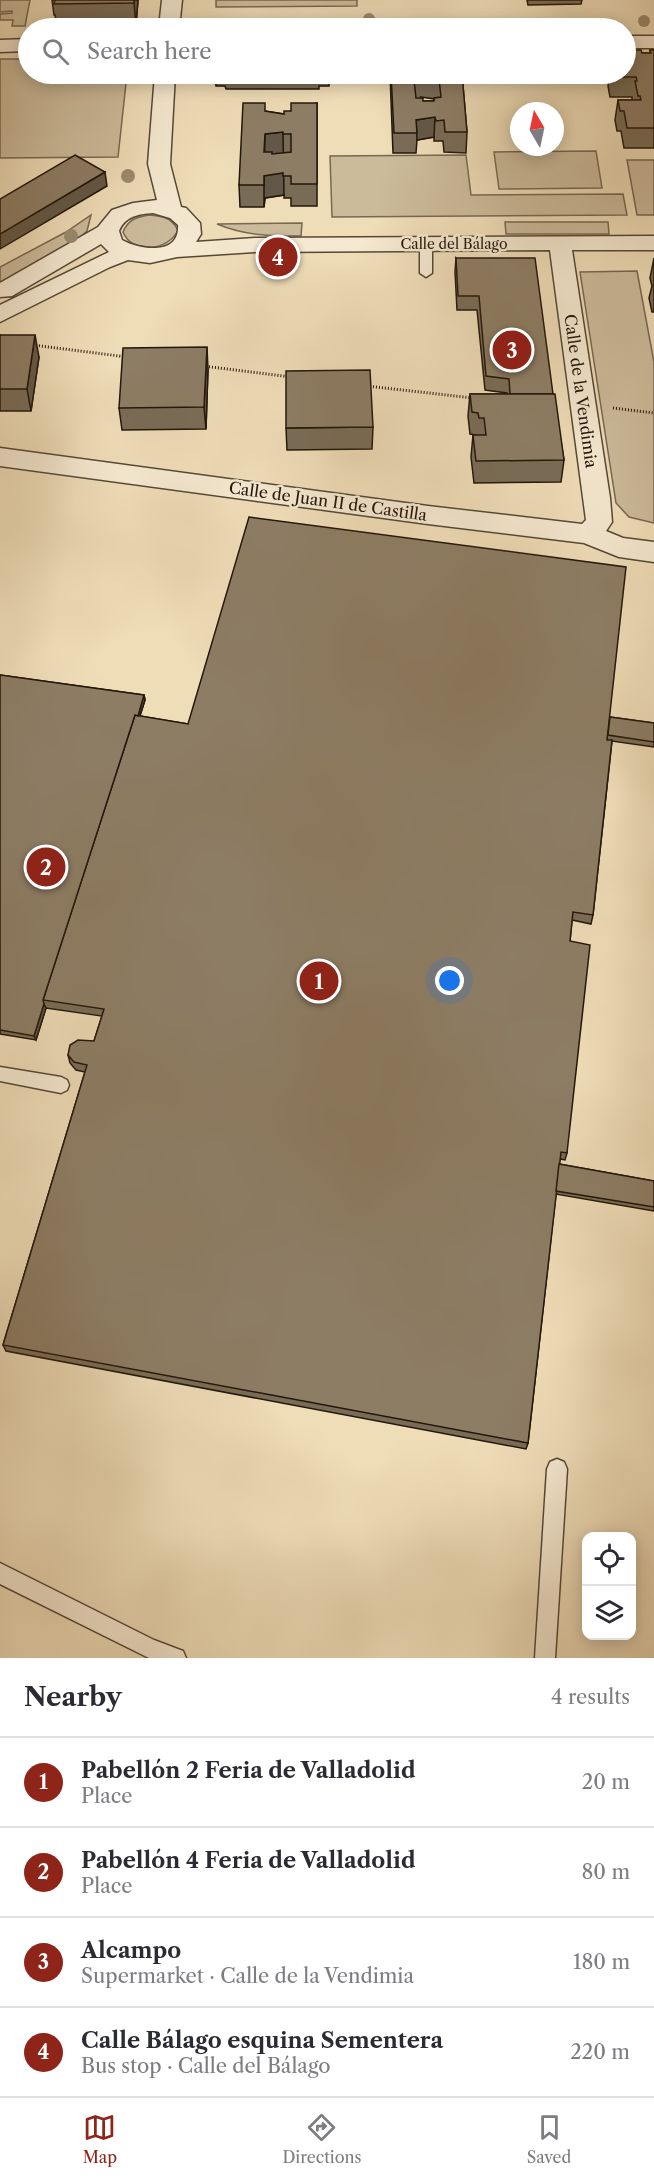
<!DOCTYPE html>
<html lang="en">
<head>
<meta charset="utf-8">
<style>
	:root { --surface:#fff; --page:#f7f7f7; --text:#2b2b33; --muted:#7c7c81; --line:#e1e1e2; --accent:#8f2418 }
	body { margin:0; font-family:"Libre Caslon Text",serif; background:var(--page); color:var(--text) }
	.controls { position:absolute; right:18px; bottom:18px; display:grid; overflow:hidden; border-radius:12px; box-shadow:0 3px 15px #0003 }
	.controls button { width:54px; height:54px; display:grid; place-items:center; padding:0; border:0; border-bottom:2px solid var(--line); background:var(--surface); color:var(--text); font:30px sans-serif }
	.compass { position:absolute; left:510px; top:102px; width:54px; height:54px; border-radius:50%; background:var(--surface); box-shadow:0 3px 15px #0003; rotate:351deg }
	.you { position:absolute; left:450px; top:981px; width:21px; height:21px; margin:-15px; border:4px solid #fff; border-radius:50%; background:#1a73e8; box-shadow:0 0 0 9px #1a73e833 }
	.badge { display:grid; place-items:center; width:39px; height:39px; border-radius:50%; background:var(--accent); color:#fff; font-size:20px; font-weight:700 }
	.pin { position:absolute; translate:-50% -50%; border:3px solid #fff; box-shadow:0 2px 6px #0006 }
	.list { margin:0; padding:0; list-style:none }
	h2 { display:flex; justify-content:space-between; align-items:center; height:78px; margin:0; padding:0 24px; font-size:26px }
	h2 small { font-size:20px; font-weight:400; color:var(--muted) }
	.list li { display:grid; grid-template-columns:39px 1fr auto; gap:18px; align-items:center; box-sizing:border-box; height:90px; padding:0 24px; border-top:2px solid var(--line) }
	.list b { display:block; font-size:22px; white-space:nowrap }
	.list p { margin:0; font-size:20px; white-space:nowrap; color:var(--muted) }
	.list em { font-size:20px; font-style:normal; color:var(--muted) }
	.icon { flex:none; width:33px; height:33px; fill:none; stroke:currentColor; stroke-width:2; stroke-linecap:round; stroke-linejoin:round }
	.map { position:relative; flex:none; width:654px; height:1658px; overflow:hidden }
	.search { position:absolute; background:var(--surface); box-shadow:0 3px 15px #0003; left:18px; right:18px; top:18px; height:66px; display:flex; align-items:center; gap:15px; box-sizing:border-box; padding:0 21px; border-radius:33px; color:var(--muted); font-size:22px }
	.sheet { height:438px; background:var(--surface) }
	nav { display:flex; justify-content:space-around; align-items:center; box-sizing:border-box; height:84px; border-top:2px solid var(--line); background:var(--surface); font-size:16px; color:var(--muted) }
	nav a { display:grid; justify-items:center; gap:3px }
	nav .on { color:var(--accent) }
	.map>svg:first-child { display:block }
</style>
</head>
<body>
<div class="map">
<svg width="654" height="1658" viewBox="0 0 654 1658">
	<rect width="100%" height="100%" fill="#efddb8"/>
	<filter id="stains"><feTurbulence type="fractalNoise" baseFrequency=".00333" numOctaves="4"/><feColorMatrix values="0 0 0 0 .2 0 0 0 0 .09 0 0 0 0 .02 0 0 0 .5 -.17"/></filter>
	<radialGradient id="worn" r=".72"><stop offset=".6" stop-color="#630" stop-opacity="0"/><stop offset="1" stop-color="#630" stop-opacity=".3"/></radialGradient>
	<g fill="#ccbb9b" stroke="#786853" stroke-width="1.5">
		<polygon points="0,0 30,0 25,26 12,26 13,20 0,20 0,14 12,13 12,11 0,12"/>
		<polygon points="216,0 357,0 357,6 216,7"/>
		<polygon points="0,59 28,59 28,74 127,74 118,157 0,158"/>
		<polygon points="596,151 602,188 499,189 494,152"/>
		<polygon points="466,155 471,195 623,194 627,215 332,217 330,156"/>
		<polygon points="627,160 654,160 654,215 637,215"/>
		<polygon points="91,215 87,231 76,241 0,284 0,267 66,232"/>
		<path d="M149,215C162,216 171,217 178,230C169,251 132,255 123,232C128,220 136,217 149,215Z"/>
		<polygon points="505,222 608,222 609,234 506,234"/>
		<path d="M302,223L301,236C271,236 246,236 217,224Z"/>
		<polygon points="637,271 654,362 654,523 629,517 616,503 580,272"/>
	</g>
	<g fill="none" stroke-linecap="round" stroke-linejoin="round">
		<defs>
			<g id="lane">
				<polygon points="426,241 432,244 432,273 426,277 420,273 420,244"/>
				<polygon points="0,1067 61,1077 67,1080 69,1085 67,1090 61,1093 0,1081"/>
				<polygon points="557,1459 564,1462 567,1469 555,1658 535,1658 547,1469 550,1462"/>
				<polygon points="0,1563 154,1640 183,1651 186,1658 149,1658 0,1584"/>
			</g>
			<g id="street">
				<polygon points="162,0 182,0 179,28 159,28"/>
				<rect x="626" y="36" width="28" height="12"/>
				<polygon points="28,39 28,51 0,52 0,40"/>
				<path d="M155,74H175L170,164L181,207L186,208L200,223L201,234L196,242L255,238L654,236V250H572L610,498L612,522L606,531L623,538L654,542V562L619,557L584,543L428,524L0,466V448L428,506L582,524L586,520L550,250L255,252L177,257L150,263L128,260L110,267L0,322V305L109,252L101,244L12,296L0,297V283L98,227L112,210L133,203L157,200L148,164ZM153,213L170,218L178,225C180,256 140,250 122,240L119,231C125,216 139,214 153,213Z"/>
			</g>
		</defs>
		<use href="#lane" stroke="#564836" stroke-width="3"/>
		<use href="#street" stroke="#564836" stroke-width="3"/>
		<g stroke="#23160b" stroke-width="3" stroke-dasharray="1 2" stroke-linecap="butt">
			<polyline points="33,345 127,357"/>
			<polyline points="203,366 291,377"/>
			<polyline points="367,386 473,398"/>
			<polyline points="613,408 654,413"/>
		</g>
		<use href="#lane" fill="#f5e9d1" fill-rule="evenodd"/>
		<use href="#street" fill="#f5e9d1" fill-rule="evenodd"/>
	</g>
	<g fill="#9b8b70">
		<circle cx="369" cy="19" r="6"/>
		<circle cx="644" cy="21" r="6"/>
		<circle cx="128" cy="176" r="7"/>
		<circle cx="71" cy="236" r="7"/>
	</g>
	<g fill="#796c57" stroke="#23160b" stroke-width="1.5" fill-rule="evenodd">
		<polygon points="52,0 138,0 136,25 57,25 55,15 54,15"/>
		<polygon points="527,0 582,0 581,4 528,5"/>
		<polygon points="650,50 654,50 654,148 624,148 621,131 617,131 615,120 618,100 632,100 632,97 610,97 608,86 610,74 626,74 642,53 650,53"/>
		<polygon points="215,74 329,74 329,86 319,86 319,89 226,89 225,86 216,86"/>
		<path d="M390,74H462L467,132L466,153L444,152L443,141H434V137L417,140L416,153H393ZM421,97L434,99V101H423Z"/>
		<polygon points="317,103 317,206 291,206 291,198 284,198 284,195 265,198 264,207 240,207 239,185 265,111 284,114"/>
		<polygon points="456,258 553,394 564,460 561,482 474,483 471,457 473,435 476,435 470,434 468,416 470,394 507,394 507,393 485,390 477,310 457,310 455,272"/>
		<polygon points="654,258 654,312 652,312 649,298 652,286 650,278"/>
		<polygon points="0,335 39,357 31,411 0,411"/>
		<polygon points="208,369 206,429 122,430 119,408"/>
		<polygon points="373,427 372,449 287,450 286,428"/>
		<polygon points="0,675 144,695 145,700 140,716 188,724 610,717 654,723 654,747 612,741 593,915 591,924 572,920 570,941 567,1153 565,1160 560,1159 559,1164 654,1181 654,1211 556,1194 528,1443 526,1449 6,1351 3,1345 85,1072 76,1070 70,1063 68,1055 94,1041 102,1016 46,1008 36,1040 0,1034"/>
	</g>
	<g fill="#635847" stroke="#23160b" stroke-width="1.5">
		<polygon points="134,0 138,0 136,25 134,3"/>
		<polygon points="435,117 434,137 417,140 416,120"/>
		<polygon points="283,132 284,195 265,198 264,207 264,185 265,134"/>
		<polygon points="105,172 107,186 0,249 0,234"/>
		<polygon points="35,335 39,357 31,411 27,389"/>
		<polygon points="207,347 208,369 206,429 204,407"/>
		<polygon points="144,695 145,700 48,1001"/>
		<polygon points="44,1004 46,1008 36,1040 34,1036"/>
	</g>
	<g fill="#8d7d65" stroke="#23160b" stroke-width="1.5" fill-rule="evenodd">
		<polygon points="55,0 134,0 134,3 54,4"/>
		<polygon points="626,50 641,50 642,53 651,53 650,50 654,50 654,128 627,128 624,111 620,111 618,100 641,100 640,96 638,96 635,81 637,81 636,77 613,77 613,74 626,74"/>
		<path d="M391,74H462L467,132H445L444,120L436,121L435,117L416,120L417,133H394ZM421,77L439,79L441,97L434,98V101H423V98H416L414,80H422Z"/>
		<path d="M243,103H265V111L284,114V111H291V103H317V184H291V176H283V173L264,176V185H239ZM283,132V134H291V152L272,154V152H264L265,134Z"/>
		<polygon points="75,155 105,172 0,234 0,199"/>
		<polygon points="456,258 535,258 553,394 510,394 509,379 486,376 479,296 458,296"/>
		<polygon points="0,335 35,335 27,389 0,389"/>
		<polygon points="207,347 204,407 119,408 123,348"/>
		<polygon points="370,370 373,427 286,428 286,371"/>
		<polygon points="470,394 555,394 564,460 476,461 473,435 486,435 484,418 479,418 478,413 472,412"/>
		<polygon points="249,517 626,567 607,740 612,740 593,915 573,912 570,941 590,945 567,1153 561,1152 560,1161 528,1443 3,1345 87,1065 74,1062 68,1055 70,1045 78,1040 94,1041 104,1009 43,1000 135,715 188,724"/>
		<polygon points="0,675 144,695 138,716 135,715 43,1000 44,1004 34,1036 0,1030"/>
		<polygon points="610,717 654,723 654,742 608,735"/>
		<polygon points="559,1164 654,1181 654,1207 556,1191"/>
	</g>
	<g text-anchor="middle" stroke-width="5" stroke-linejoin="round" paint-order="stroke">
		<g font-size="14" fill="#23160b" stroke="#f5e9d1">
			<text x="454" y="249">Calle del Bálago</text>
		</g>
		<g font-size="16" fill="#23160b" stroke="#f5e9d1">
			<text transform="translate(581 391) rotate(82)" y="6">Calle de la Vendimia</text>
			<text transform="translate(328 501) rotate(8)" y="6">Calle de Juan II de Castilla</text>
		</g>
	</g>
	<rect width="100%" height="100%" filter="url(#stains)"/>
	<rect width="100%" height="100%" fill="url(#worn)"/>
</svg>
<div class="controls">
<button><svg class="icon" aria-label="locate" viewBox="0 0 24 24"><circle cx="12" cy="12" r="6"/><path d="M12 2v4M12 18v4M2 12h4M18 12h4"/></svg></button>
<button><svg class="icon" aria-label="layers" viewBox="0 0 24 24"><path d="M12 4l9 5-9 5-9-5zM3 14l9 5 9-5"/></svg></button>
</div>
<svg class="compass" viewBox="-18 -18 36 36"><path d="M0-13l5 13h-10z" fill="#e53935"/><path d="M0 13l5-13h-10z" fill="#7c7c81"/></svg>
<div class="you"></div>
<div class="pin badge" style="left:319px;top:981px">1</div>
<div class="pin badge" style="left:46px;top:867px">2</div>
<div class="pin badge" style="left:512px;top:350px">3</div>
<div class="pin badge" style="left:278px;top:257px">4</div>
<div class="search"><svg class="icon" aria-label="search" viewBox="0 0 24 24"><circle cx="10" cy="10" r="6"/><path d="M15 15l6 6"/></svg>Search here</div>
</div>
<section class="sheet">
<h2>Nearby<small>4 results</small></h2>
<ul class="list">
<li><span class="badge">1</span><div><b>Pabellón 2 Feria de Valladolid</b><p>Place</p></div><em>20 m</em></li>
<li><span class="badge">2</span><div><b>Pabellón 4 Feria de Valladolid</b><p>Place</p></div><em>80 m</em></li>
<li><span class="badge">3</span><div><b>Alcampo</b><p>Supermarket · Calle de la Vendimia</p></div><em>180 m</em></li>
<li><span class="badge">4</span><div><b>Calle Bálago esquina Sementera</b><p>Bus stop · Calle del Bálago</p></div><em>220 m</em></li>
</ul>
</section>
<nav>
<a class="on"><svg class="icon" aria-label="map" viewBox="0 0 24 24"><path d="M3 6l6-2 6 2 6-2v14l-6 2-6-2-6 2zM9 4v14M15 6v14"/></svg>Map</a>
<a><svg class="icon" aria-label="directions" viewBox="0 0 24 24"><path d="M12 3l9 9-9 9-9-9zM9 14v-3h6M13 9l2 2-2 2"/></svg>Directions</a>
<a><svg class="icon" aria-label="saved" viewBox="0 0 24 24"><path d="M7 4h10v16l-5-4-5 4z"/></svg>Saved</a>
</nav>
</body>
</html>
